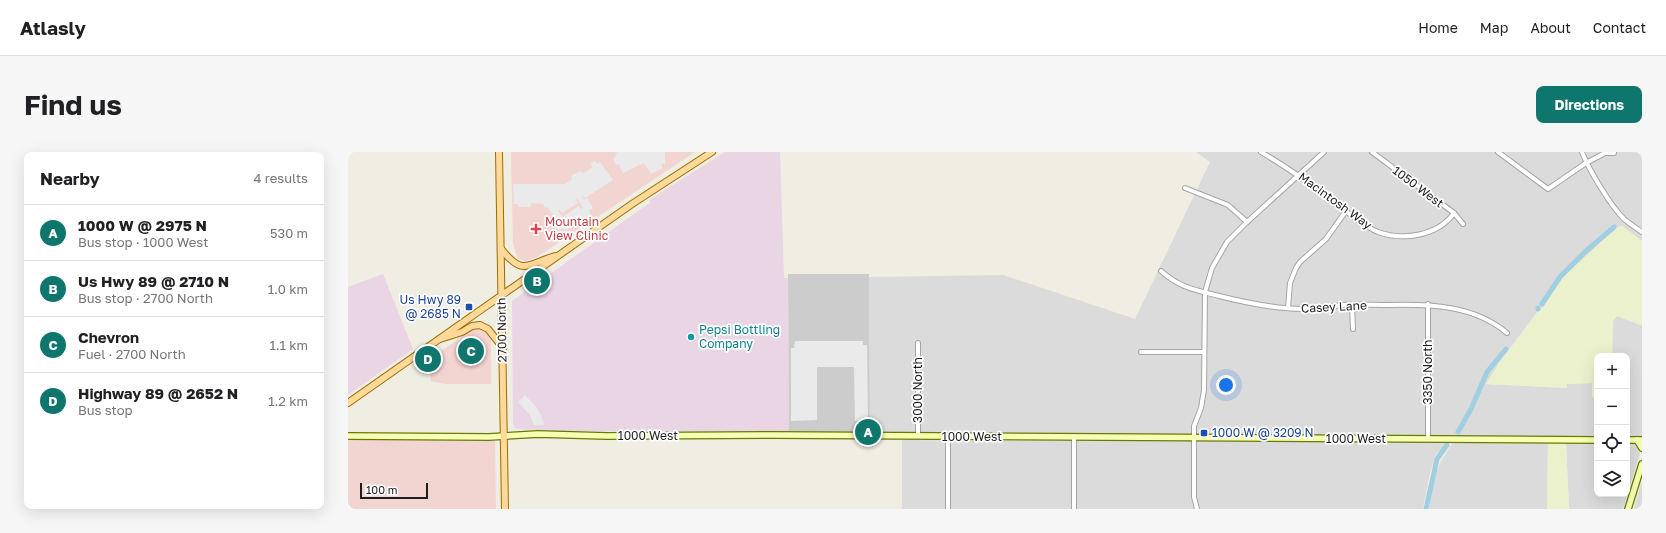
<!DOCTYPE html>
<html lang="en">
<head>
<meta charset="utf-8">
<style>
	:root { --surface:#fff; --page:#f6f6f6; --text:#202124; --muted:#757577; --line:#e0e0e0; --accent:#0f766e }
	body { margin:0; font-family:"Golos Text",sans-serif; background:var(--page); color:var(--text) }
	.controls { position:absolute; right:12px; bottom:12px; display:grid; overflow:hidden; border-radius:8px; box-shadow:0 4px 16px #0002 }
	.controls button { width:36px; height:36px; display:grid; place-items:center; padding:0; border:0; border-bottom:1px solid var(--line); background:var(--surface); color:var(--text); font:20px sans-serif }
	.scale { position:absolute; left:12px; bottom:10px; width:68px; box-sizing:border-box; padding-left:4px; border:2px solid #1e1e1e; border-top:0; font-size:11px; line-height:14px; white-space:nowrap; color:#1e1e1e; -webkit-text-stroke:3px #fff; paint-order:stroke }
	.you { position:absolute; left:878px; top:233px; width:14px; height:14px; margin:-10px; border:3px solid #fff; border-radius:50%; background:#1a73e8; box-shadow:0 0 0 6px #1a73e833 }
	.badge { display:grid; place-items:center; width:26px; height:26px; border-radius:50%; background:var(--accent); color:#fff; font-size:13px; font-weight:700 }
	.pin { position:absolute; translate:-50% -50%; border:2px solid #fff; box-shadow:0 1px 4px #0006 }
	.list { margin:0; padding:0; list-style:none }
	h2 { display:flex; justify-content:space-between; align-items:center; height:52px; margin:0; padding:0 16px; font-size:17px }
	h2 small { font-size:13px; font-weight:400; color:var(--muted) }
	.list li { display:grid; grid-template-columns:26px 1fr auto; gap:12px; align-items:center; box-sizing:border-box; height:56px; padding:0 16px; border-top:1px solid var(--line) }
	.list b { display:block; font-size:15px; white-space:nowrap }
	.list p { margin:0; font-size:13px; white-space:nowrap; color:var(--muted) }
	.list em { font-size:13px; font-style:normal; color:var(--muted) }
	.icon { flex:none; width:22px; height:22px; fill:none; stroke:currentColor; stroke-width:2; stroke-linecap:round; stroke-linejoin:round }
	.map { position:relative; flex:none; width:1294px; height:357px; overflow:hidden; border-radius:8px }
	header { display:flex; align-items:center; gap:24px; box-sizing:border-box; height:56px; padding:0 20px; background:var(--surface); border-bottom:1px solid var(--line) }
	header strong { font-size:19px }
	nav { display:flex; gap:22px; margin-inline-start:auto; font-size:14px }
	.intro { display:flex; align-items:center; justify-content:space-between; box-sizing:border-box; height:96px; padding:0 24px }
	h1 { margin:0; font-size:28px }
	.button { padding:10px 18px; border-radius:8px; background:var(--accent); color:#fff; font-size:14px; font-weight:700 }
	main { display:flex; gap:24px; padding:0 24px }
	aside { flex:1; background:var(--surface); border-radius:8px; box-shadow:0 4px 16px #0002 }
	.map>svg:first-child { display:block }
</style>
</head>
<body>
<header>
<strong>Atlasly</strong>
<nav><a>Home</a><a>Map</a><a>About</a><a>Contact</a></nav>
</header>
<div class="intro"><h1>Find us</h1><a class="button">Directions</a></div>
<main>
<aside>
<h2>Nearby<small>4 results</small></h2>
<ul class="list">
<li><span class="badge">A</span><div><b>1000 W @ 2975 N</b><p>Bus stop · 1000 West</p></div><em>530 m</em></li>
<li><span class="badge">B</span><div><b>Us Hwy 89 @ 2710 N</b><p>Bus stop · 2700 North</p></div><em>1.0 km</em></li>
<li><span class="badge">C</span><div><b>Chevron</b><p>Fuel · 2700 North</p></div><em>1.1 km</em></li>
<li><span class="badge">D</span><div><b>Highway 89 @ 2652 N</b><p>Bus stop</p></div><em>1.2 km</em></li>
</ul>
</aside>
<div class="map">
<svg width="1294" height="357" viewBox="0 0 1294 357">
	<rect width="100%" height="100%" fill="#f0ede3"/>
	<g fill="#dcdbdb">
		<polygon points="848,0 1294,0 1294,89 1274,74 1190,159 1151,211 1139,232 1219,236 1218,232 1244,231 1244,245 1249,245 1249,285 522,280 521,125 655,123 787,167 862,10"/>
		<polygon points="1269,164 1293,173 1294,172 1294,285 1279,285 1279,204 1264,204 1265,169"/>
		<polygon points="554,288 723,289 723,357 554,357"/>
		<polygon points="729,289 1100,290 1087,304 1081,325 1075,357 729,357"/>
		<polygon points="1105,290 1200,291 1199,357 1081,357 1086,327 1093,309"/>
		<polygon points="1218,290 1249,290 1249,342 1279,342 1279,291 1288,291 1293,298 1275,357 1221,357"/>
		<polygon points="1294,330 1294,357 1286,357 1291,339"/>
	</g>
	<g fill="#f2d4d1">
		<polygon points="163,0 347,0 189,105 177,109 171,107 169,105 165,91"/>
		<polygon points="131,177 138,181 143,189 143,232 97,232 83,229 82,214 87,208 85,205 123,178"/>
		<polygon points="0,286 147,289 148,357 0,357"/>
	</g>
	<g fill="#ead5e5">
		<polygon points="377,0 432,0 436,126 440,126 441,280 209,279 168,277 165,272 164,149 300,52 302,51 301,48"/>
		<polygon points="35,122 65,197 0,243 0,135"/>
	</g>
	<polygon fill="#ccc" points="440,122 521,122 522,280 441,280"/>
	<g fill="#ecf1cd">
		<polygon points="1274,74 1294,89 1294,172 1293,173 1269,164 1265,169 1264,204 1249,204 1249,245 1244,245 1244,231 1219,232 1219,236 1138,232 1151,211 1195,154 1214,126 1269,75"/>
		<polygon points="1218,290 1221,357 1199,357 1200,291"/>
	</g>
	<g fill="#eaeaea" fill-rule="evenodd">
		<polygon points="270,0 317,0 317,12 313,12 315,16 303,22 296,11 275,21 271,14 272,12 268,13 265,6 268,5 267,2"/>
		<path d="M247,9L249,12L252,10L265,28L237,46L234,43L236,48L239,46L245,56L241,59L243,63L217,79L215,76L211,79L204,69L207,65L199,55L197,56L195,52L184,51L182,55H170V52H166L165,32H217L224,27L223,24L232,19L235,21L244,16L243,11ZM229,46L235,56L233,57L231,54L216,64L218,68L216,69L210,58H212L214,61L230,51L228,48Z"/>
		<polygon points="447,189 515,189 515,193 519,193 520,269 507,269 506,215 469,215 469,268 443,269 443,196 446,196"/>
		<polygon points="177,243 189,256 193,263 196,273 186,273 182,263 170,250"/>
	</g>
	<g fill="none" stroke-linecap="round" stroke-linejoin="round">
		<g stroke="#a0cfe2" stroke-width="5">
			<polyline points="1194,152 1212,125 1238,99 1266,75"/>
			<polyline points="1190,157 1190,156"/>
			<polyline points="1110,280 1123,257 1139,220 1158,197"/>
			<polyline points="1078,357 1089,307 1099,293"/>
		</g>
		<defs>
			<g id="street">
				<path d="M913,0C937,14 960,30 982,47C997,58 1013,73 1030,80C1055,89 1090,84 1106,61"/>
				<polyline points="1024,0 1106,61 1115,72"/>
				<polyline points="1150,0 1200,37 1238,11 1257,1 1266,1"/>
				<path d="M1234,0C1241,18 1262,53 1276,67C1282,72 1288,76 1294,80"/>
				<polyline points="837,36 880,53 899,70"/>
				<path d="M813,119C832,136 848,138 871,144C899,151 927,157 955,157C969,157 982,154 995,153C1010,152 1025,153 1040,153C1082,152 1126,153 1159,181"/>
				<polyline points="1080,152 1080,287"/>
				<polyline points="1004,153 1005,177"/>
				<polyline points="940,156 942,131 948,116 952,110 978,87 998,59"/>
				<polyline points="570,191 570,284"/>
				<polyline points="793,200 856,200"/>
				<polyline points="600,284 600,357"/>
				<polyline points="726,357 726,285"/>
				<polyline points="849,357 846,345 846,274 853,256 856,238 857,140 864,116 879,90 899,70 976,0"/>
			</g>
			<g id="secondary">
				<polyline points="0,284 141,285 190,282 259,284 427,283 1249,288"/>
				<polyline points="1279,288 1294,288"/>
				<polyline points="1289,288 1294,296"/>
				<polyline points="1280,357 1294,312"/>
			</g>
			<g id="primary">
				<polyline points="151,0 157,357"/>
				<path d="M153,97C175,124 178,113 207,104"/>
				<polyline points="92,187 114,180 124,174 132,173 140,177 155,196"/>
				<polyline points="0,251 284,52 364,0"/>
			</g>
		</defs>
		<use href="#street" stroke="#a5a5a5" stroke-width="6"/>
		<use href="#secondary" stroke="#677b00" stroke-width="8"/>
		<use href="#primary" stroke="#996e00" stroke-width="8"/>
		<use href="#street" stroke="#fff" stroke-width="4"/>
		<use href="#secondary" stroke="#f7ffb3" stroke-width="5.5"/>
		<use href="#primary" stroke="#ffd99a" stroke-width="6"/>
	</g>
	<path fill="#e0444e" stroke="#fff" stroke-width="1.5" d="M186 71h4v4h4v4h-4v4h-4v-4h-4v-4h4z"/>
	<g fill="#1a4fb4" stroke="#fff" stroke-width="1.5">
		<rect x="117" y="151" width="8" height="8" rx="2"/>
		<rect x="852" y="277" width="8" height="8" rx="2"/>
	</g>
	<circle fill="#0f9aa8" stroke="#fff" stroke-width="1.5" cx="343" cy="185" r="4"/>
	<g text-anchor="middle" stroke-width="3.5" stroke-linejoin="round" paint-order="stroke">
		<g font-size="12" fill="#1e1e1e" stroke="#fff">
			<text transform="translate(1070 35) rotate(37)" y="4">1050 West</text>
			<text transform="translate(987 49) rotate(36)" y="4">Macintosh Way</text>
			<text transform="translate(986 155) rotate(-3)" y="4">Casey Lane</text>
			<text transform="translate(154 178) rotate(-91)" y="4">2700 North</text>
			<text transform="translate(1080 220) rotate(-90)" y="4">3350 North</text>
			<text transform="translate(570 238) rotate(-90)" y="4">3000 North</text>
			<text x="300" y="288">1000 West</text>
			<text x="624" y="289">1000 West</text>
			<text x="1008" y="291">1000 West</text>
		</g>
		<g font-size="12" fill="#be3a42" stroke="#fff" text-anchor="start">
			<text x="197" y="74">Mountain<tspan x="197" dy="14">View Clinic</tspan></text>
		</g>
		<g font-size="12" fill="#164399" stroke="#fff" text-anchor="end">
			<text x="113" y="152">Us Hwy 89<tspan x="113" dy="14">@ 2685 N</tspan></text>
			<text x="864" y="285" text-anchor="start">1000 W @ 3209 N</text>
		</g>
		<g font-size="12" fill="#0d838f" stroke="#fff" text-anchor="start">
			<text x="351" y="182">Pepsi Bottling<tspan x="351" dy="14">Company</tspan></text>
		</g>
	</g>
</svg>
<div class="controls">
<button>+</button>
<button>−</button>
<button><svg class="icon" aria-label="locate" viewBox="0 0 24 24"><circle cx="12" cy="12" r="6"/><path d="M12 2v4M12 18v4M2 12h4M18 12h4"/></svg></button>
<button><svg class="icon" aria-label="layers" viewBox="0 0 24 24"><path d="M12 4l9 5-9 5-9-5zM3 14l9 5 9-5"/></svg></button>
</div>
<div class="scale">100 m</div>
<div class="you"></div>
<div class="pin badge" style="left:520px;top:280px">A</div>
<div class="pin badge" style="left:189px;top:129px">B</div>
<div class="pin badge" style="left:123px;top:199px">C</div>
<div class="pin badge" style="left:80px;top:207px">D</div>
</div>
</main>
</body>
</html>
